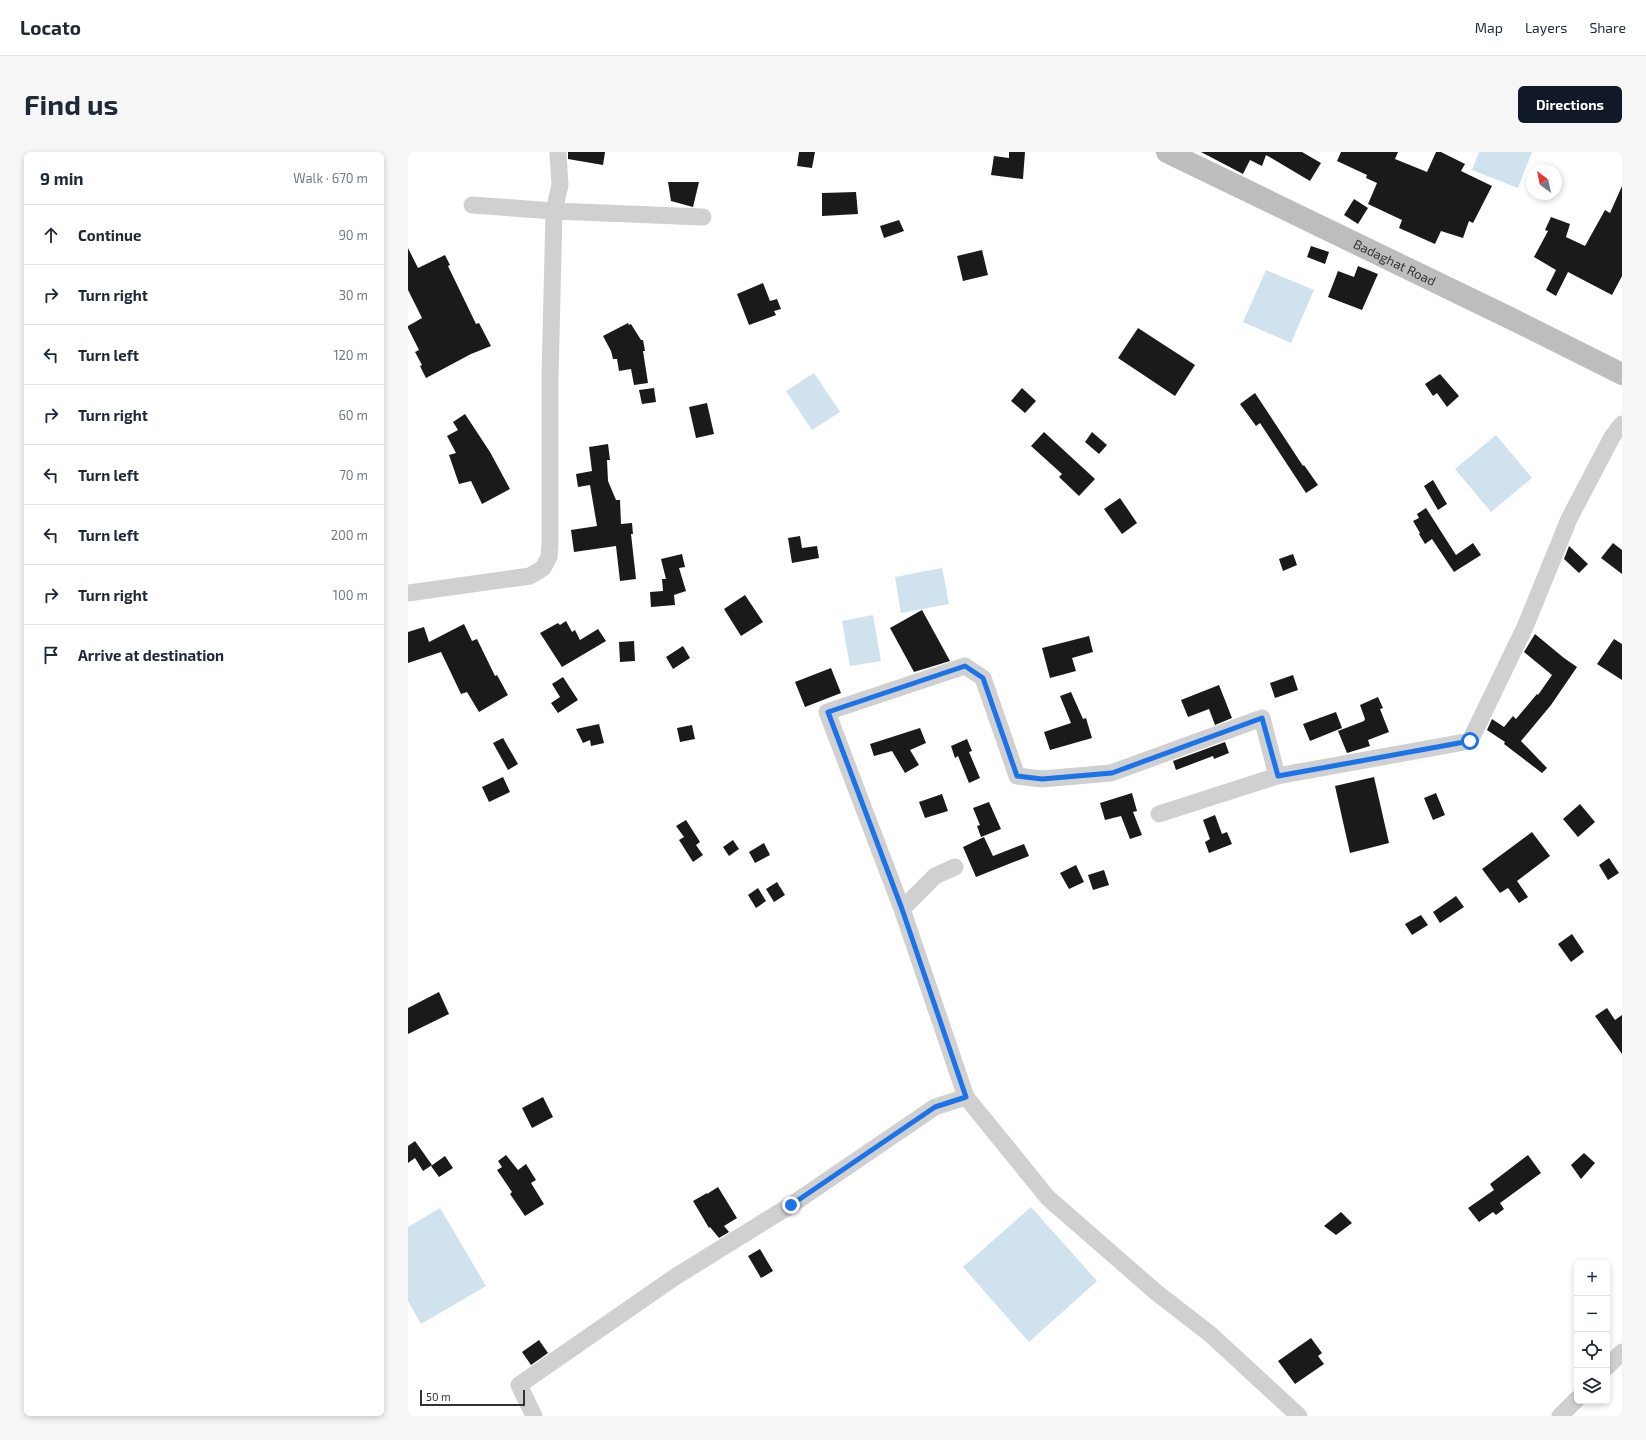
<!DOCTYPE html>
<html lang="en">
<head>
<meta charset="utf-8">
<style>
	:root { --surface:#fff; --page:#f6f6f7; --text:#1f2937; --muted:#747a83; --line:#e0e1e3; --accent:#111827 }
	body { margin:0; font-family:"Exo 2",sans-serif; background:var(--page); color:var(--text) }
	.controls { position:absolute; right:12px; bottom:12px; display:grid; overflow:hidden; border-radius:6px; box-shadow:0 2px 6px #0003 }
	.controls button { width:36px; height:36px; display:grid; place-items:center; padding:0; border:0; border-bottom:1px solid var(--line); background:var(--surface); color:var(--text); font:20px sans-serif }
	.compass { position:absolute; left:1118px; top:12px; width:36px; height:36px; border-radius:50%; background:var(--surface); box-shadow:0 2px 6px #0003; rotate:327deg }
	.scale { position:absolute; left:12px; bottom:10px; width:105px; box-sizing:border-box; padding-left:4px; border:2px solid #333; border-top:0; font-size:11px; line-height:14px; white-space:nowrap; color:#333; -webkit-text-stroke:3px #fff; paint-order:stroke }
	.stop { position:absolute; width:12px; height:12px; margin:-9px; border:3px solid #1a73e8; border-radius:50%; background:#fff }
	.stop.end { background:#1a73e8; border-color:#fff; box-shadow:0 1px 4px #0008 }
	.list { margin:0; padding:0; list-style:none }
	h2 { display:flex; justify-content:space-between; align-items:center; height:52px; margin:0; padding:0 16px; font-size:17px }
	h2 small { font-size:13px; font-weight:400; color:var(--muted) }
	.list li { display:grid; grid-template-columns:26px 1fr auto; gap:12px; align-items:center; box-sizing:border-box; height:60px; padding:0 16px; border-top:1px solid var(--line) }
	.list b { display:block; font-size:15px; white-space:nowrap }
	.list em { font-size:13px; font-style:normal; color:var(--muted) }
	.icon { flex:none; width:22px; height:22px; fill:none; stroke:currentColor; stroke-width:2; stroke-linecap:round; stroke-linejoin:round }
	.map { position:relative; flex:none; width:1214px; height:1264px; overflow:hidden; border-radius:6px }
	header { display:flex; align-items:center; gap:24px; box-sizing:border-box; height:56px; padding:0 20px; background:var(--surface); border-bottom:1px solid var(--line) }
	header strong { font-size:19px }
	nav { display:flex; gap:22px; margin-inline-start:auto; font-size:14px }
	.intro { display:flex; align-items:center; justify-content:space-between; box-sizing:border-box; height:96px; padding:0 24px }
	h1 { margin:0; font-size:28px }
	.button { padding:10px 18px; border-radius:6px; background:var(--accent); color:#fff; font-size:14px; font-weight:700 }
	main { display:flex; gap:24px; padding:0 24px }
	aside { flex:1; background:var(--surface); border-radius:6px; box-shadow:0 2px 6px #0003 }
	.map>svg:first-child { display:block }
</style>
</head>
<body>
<header>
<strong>Locato</strong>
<nav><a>Map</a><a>Layers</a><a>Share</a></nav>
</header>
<div class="intro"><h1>Find us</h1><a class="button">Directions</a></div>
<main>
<aside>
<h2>9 min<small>Walk · 670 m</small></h2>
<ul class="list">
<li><svg class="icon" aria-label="ahead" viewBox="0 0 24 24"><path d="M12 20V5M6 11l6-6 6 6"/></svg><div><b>Continue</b></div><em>90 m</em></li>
<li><svg class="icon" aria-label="right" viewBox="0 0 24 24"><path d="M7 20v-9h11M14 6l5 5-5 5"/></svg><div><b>Turn right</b></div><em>30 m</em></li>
<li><svg class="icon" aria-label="left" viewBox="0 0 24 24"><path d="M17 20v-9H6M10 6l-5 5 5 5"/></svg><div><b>Turn left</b></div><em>120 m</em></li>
<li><svg class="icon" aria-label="right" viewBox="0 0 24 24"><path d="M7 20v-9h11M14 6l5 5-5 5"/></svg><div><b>Turn right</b></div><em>60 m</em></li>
<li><svg class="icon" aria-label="left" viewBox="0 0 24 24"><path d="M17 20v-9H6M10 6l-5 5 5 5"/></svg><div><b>Turn left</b></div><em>70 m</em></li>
<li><svg class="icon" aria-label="left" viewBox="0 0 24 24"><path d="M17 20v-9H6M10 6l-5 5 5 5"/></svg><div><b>Turn left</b></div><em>200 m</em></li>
<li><svg class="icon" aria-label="right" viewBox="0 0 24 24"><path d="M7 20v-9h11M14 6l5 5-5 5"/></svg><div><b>Turn right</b></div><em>100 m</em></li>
<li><svg class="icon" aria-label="arrive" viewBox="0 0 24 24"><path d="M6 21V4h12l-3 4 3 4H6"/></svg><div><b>Arrive at destination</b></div></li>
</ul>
</aside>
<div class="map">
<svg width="1214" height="1264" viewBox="0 0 1214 1264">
	<rect width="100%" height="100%" fill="#fff"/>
	<g fill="#cfe2ee">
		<polygon points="1071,0 1124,0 1110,36 1064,18"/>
		<polygon points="858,118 906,138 883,191 835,170"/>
		<polygon points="406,221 432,260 404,278 378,239"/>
		<polygon points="1088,283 1124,326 1083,360 1047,317"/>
		<polygon points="534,416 541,452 493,461 487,425"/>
		<polygon points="465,463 473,509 442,514 434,469"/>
		<polygon points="623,1055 689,1129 621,1190 555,1115"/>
		<polygon points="32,1056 78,1134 13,1172 0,1149 0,1075"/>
	</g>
	<g fill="#1a1a1a">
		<polygon points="160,0 197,0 195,13 160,7"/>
		<polygon points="391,0 407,0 404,16 389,14"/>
		<polygon points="601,0 617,0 615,27 583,23 586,4 601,6"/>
		<polygon points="793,0 894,0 913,11 902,29 858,3 854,14 842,8 835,22"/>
		<polygon points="933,0 990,0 987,7 1019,20 1028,0 1033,0 1057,12 1053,19 1084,34 1065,71 1061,69 1055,86 1033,79 1027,92 991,76 994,68 960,52 969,31 958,26 959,23 929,9"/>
		<polygon points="260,30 291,30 285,55 263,49"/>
		<polygon points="1214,34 1214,124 1204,143 1160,120 1148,144 1138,138 1148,118 1126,105 1140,79 1137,78 1143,65 1162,72 1158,85 1177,94 1197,58 1202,61"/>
		<polygon points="448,40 450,62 414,64 414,41"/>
		<polygon points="946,47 960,56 950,72 936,63"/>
		<polygon points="491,68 496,79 476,86 472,74"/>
		<polygon points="903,94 921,100 917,112 899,105"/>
		<polygon points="0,96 10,116 37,103 42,113 40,114 68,172 71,171 83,194 63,202 18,226 12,214 14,213 7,200 11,198 0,176 0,174 14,166 0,138"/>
		<polygon points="574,98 580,123 555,129 549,104"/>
		<polygon points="950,114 970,122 954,158 920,145 930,119 946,125"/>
		<polygon points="355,131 362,149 369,147 373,157 366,159 368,163 341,173 329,142"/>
		<polygon points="220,171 221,173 223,172 233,188 235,188 237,199 235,199 240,231 226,233 223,217 211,219 209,207 205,207 203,199 195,184"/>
		<polygon points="730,176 787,213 767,244 710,206"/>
		<polygon points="1032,222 1051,244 1039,255 1029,241 1025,244 1017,232"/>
		<polygon points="246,236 248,250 234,252 231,238"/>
		<polygon points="614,236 628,249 617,261 603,249"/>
		<polygon points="847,241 895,314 896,313 910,333 898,341 852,271 848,274 832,252"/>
		<polygon points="299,251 306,282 288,286 281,255"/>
		<polygon points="57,262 82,300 102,337 74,352 63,329 51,332 41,303 48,301 39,284 50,278 45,270"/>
		<polygon points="636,280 687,327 671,344 651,325 654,322 623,294"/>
		<polygon points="684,280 699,293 691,302 677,290"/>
		<polygon points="200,292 202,308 199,308 200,329 208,348 212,348 213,372 224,371 225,382 223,382 228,427 212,429 208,394 166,400 163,378 189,374 182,333 170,335 168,322 184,319 181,295"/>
		<polygon points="1025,328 1039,352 1030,358 1016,334"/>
		<polygon points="712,346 729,371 714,382 696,357"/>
		<polygon points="1018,356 1048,403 1065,391 1073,403 1046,420 1024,387 1017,392 1011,382 1012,381 1005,369 1011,366 1009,362"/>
		<polygon points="392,384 394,396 409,394 411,406 384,411 380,386"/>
		<polygon points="1205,391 1214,398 1214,422 1193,406"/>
		<polygon points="1161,394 1180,412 1171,421 1156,407"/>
		<polygon points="274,402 277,415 271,416 278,439 266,443 267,453 243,455 242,440 255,439 254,427 258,427 253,407"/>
		<polygon points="885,402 889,413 875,419 871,407"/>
		<polygon points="337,443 355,470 333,484 316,457"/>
		<polygon points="514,458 542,509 506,520 482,476"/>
		<polygon points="158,469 164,480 167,478 172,488 190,477 198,489 154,515 132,481 150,471 152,473"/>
		<polygon points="56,472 64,489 69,487 87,524 89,523 100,543 71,560 59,540 53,542 33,500 0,511 0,480 16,475 21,490"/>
		<polygon points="1127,482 1156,506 1169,515 1143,553 1113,589 1139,616 1134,621 1096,592 1097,590 1079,578 1084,567 1096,575 1105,564 1108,567 1129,542 1130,543 1144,523 1116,500"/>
		<polygon points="681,484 685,500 664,506 668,519 642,526 634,496"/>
		<polygon points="1206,487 1214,492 1214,528 1189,512"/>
		<polygon points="226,489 227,509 212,510 211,490"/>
		<polygon points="275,494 282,506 265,517 258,505"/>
		<polygon points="423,516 433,541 397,555 387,530"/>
		<polygon points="885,523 890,538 867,546 862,531"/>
		<polygon points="155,525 170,548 150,561 143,551 152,545 144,532"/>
		<polygon points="811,533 824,566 807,573 801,557 780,565 773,548"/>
		<polygon points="663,540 675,567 678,566 684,586 642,598 636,580 663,571 652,544"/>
		<polygon points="970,545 975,556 972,557 981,580 960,588 962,594 939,601 930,579 956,569 957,567 952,553"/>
		<polygon points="928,560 934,576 902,589 895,572"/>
		<polygon points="191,572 196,591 183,594 182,588 175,591 168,577"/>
		<polygon points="284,573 287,587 272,590 269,576"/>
		<polygon points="512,576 518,591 502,598 511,613 497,621 484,599 466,604 462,592"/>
		<polygon points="95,586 110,612 100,618 85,591"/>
		<polygon points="559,587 564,599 561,600 572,626 561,631 550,604 547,606 543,594"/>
		<polygon points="817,590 821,601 806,607 805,604 768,618 765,609"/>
		<polygon points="95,625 102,640 81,650 74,635"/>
		<polygon points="966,625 981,691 942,701 927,634"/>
		<polygon points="724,641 729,659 725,660 734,683 722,687 713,664 697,668 692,651"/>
		<polygon points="1028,641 1037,663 1025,668 1016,646"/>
		<polygon points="534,642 540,659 517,666 511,650"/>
		<polygon points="581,650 593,677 573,685 569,674 572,673 565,656"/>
		<polygon points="1172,652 1187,670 1170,685 1155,667"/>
		<polygon points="807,663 814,682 819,680 824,692 801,701 797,690 802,687 795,668"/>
		<polygon points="278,668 292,690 288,693 295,703 285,710 271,688 276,685 268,674"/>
		<polygon points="1124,680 1142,704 1109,729 1120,745 1111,751 1100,736 1092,741 1074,717"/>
		<polygon points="576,685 585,704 616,692 621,704 568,725 555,695"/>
		<polygon points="325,688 331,697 321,704 315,695"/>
		<polygon points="356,691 362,703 347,711 341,700"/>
		<polygon points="1201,706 1211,721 1200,728 1191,713"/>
		<polygon points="668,713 676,730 661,737 652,721"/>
		<polygon points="696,718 701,733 685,738 680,723"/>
		<polygon points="369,730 377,743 366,750 358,737"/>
		<polygon points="350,736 358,749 348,756 340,743"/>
		<polygon points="1048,744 1056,755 1032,771 1025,760"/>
		<polygon points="1013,763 1020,773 1004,783 997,772"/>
		<polygon points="1164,782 1176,800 1163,810 1150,792"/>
		<polygon points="31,840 41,862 0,882 0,856"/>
		<polygon points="1199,856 1207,868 1214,863 1214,902 1187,864"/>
		<polygon points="135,945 145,965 124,976 114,956"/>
		<polygon points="7,989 24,1013 15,1019 7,1006 0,1011 0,994"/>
		<polygon points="1176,1001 1187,1011 1173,1027 1163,1013"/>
		<polygon points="98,1003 110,1018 118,1012 128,1028 123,1031 136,1052 117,1064 102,1042 104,1040 89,1018 94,1015 90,1009"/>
		<polygon points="1120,1003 1133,1021 1092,1051 1096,1057 1088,1063 1085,1060 1071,1070 1060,1056 1086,1038 1082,1032"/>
		<polygon points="37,1004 45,1016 31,1025 23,1014"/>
		<polygon points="310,1035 329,1066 316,1074 321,1080 311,1086 302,1075 301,1076 285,1049 299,1041 299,1042"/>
		<polygon points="933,1060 944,1071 928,1083 916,1074"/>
		<polygon points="352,1097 365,1119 353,1126 340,1104"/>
		<polygon points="903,1186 914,1201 910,1204 916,1212 887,1232 870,1209"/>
		<polygon points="131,1188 140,1201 123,1213 114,1200"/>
	</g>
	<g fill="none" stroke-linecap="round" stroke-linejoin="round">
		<g stroke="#d0d0d0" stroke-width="17">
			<polyline points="64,53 146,59 295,65"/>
			<polyline points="0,441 122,424 135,416 141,405 142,391 142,225 146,59 152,33 150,0"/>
			<polyline points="751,662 869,624 1062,589 1117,475 1161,367 1204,285 1214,272"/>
			<polyline points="494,757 419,560 557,514 575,526 609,624 634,627 703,621 854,566 869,624"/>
			<polyline points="558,945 640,1046 749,1141 802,1182 891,1264"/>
			<polyline points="1199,1215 1214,1200"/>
			<polyline points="126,1264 111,1233 267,1125 383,1053 527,955 558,945 494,757 527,724 547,715"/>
			<polyline points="1152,1264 1169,1247"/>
		</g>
		<path stroke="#bdbdbd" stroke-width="22" id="s1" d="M759,0L1104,167L1214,222"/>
	</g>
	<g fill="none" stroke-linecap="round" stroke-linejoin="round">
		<polyline stroke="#1a73e8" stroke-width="5" points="383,1053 527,955 558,945 494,757 420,560 557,514 575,526 609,624 634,627 704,621 854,566 870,624 1062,589"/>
	</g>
	<g text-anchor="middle" stroke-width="4" stroke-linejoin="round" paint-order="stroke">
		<g font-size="13" fill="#333" stroke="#fff">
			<text dy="5" stroke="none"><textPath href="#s1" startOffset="253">Badaghat Road</textPath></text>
		</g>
	</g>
</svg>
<div class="controls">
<button>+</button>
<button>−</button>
<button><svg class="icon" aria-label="locate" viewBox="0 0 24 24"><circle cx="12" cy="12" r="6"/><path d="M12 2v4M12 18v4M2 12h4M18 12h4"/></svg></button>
<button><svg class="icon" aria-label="layers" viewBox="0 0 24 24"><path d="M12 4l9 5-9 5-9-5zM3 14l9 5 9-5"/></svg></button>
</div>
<svg class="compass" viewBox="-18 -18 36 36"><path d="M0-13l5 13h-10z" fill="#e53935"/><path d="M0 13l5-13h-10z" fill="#747a83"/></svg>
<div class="scale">50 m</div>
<div class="stop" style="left:1062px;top:589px"></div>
<div class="stop end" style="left:383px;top:1053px"></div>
</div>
</main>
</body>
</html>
